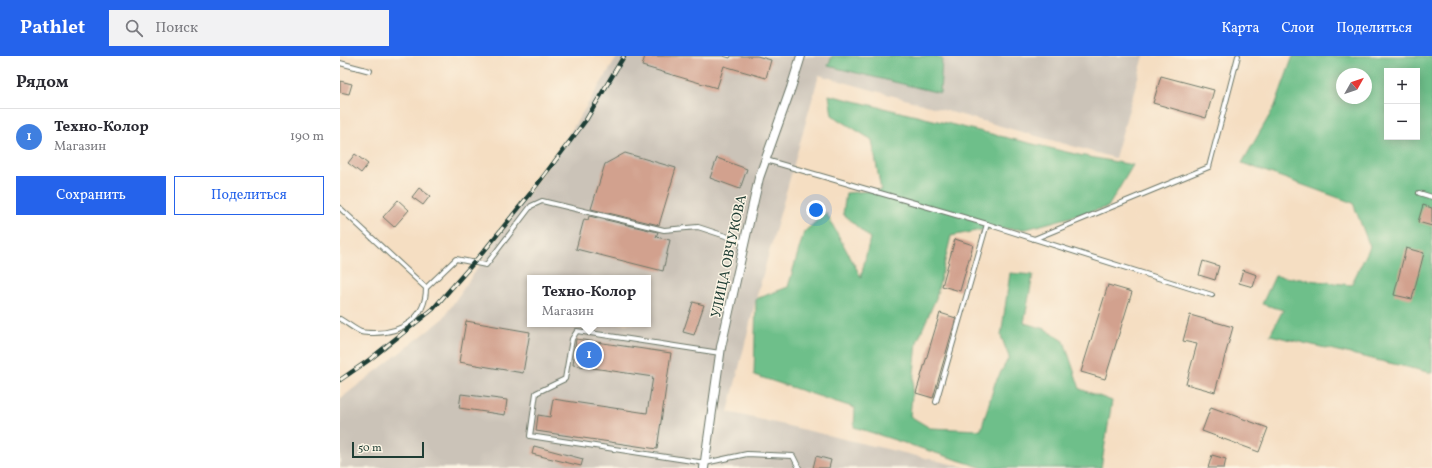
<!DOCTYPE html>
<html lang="ru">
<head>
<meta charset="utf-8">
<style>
	:root { --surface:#fff; --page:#f2f2f3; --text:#2b2b33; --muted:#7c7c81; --line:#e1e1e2; --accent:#2563eb }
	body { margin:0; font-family:Vollkorn,serif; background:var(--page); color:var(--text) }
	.controls { position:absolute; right:12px; top:12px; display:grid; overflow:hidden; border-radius:0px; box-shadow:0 2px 10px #0003 }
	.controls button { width:36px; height:36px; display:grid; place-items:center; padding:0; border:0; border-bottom:1px solid var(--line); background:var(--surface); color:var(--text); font:20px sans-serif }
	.compass { position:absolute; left:996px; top:12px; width:36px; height:36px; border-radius:50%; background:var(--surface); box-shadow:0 2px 10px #0003; rotate:50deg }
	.scale { position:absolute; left:12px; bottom:10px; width:72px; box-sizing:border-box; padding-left:4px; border:2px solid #1f3d34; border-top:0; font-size:11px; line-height:14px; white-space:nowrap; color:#1f3d34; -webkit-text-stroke:3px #fcf5e5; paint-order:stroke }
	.you { position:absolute; left:476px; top:154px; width:14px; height:14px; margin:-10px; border:3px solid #fff; border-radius:50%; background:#1a73e8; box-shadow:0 0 0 6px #1a73e833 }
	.badge { display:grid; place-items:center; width:26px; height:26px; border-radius:50%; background:var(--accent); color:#fff; font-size:13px; font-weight:700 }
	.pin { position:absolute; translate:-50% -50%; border:2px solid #fff; box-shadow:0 1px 4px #0006 }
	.popup { position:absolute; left:187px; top:219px; width:124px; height:52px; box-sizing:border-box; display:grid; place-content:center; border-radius:0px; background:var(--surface); filter:drop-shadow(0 1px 3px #0005); font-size:13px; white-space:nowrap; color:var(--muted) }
	.popup b { font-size:15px; color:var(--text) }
	.popup::after { content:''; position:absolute; left:50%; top:100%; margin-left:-8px; border:8px solid transparent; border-top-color:var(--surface) }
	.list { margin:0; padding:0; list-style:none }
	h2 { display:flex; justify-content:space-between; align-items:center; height:52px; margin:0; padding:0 16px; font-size:17px }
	h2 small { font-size:13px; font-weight:400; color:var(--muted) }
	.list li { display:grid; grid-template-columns:26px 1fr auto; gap:12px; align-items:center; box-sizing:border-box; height:56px; padding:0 16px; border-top:1px solid var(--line) }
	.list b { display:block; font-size:15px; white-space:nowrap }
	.list p { margin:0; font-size:13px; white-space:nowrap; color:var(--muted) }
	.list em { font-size:13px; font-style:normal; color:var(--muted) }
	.actions { display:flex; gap:8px; padding:12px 16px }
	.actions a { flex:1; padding:9px 0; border:1px solid var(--accent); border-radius:0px; text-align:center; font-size:14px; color:var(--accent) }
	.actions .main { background:var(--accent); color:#fff }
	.icon { flex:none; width:22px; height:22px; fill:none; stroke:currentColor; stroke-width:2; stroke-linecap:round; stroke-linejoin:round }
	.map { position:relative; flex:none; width:1092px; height:412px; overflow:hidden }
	header { display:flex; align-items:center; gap:24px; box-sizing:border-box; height:56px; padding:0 20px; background:var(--accent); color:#fff }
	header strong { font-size:19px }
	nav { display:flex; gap:22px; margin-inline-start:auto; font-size:14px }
	.search { width:280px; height:36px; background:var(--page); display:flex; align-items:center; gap:10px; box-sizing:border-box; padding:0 14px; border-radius:0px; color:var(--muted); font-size:15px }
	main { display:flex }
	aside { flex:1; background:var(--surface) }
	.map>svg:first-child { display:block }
</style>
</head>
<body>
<header>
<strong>Pathlet</strong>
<div class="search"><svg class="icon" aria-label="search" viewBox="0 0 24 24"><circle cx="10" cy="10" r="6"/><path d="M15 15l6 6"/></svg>Поиск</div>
<nav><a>Карта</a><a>Слои</a><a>Поделиться</a></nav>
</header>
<main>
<aside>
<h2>Рядом<small></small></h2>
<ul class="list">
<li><span class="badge" style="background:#3f7fe0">1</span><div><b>Техно-Колор</b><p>Магазин</p></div><em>190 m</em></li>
</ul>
<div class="actions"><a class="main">Сохранить</a><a>Поделиться</a></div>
</aside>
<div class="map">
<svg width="1092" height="412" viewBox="0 0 1092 412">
	<rect width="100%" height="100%" fill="#fcf5e5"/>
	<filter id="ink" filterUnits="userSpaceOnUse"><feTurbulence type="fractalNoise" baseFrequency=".025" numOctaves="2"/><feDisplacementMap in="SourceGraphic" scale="8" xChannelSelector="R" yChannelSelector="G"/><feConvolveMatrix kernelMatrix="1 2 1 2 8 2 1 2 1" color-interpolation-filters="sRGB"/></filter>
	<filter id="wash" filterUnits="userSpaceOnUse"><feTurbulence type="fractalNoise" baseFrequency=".012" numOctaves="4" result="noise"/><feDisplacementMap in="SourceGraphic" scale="16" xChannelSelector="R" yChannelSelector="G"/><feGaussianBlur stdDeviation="0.9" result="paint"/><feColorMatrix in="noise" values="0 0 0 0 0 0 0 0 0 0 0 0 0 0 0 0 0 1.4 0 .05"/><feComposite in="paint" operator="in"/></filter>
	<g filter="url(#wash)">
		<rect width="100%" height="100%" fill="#f5dec2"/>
		<path fill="#cbc3b8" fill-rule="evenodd" d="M278,0H804L775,102L479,19L416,243L388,356L628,412H0V343L102,264L231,75ZM190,222H308V268H190Z"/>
		<g fill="#6ebf8a" stroke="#467e5f" fill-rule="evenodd">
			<polygon points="492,0 597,0 602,3 600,37 488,10"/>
			<path d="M953,0H1092V317L930,279L943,254L922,248L935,220L1011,229L1030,191L1013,147L902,107L935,50ZM1047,15H1077V81H1047ZM1002,18H1026V42H1002Z"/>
			<polygon points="489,39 739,99 793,109 768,151 686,173 646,173 611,180 596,242 577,286 570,360 590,372 641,374 655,327 669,301 661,280 670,217 693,219 684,267 705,273 724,285 740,333 772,345 761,412 643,412 514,371 515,352 414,319 416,243 448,231 464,176 486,157 521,221 530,182 503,158 506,137 541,134 532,84 492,59"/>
		</g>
		<g id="blocks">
			<g fill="#d2a18e">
				<polygon points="305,0 383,0 390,2 391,0 417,0 431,4 426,22 384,10 377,32 302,10"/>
				<polygon points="821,20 874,34 866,62 813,47"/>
				<polygon points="0,25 12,28 9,38 0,36"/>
				<polygon points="285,97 336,112 319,169 251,153 265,108"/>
				<polygon points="15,98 28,108 21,117 8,107"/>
				<polygon points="377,102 407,113 400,133 370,122"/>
				<polygon points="79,132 90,140 83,149 72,141"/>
				<polygon points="58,144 69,154 54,171 43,161"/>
				<polygon points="1083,149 1092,152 1092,170 1078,166"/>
				<polygon points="249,160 318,176 316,181 330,184 323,215 236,193 244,163 248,164"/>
				<polygon points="615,183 633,189 620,235 602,230"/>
				<polygon points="1066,192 1084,197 1072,243 1054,239"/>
				<polygon points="863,205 879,210 875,224 859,219"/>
				<polygon points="903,214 917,219 913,231 899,227"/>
				<polygon points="768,229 792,236 765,323 741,316"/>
				<polygon points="353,246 364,249 354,279 343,276"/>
				<polygon points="600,257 616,262 593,342 576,337"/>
				<polygon points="850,259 893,271 875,336 846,328 857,288 843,285"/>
				<polygon points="126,265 190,276 183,317 119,306"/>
				<polygon points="236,283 331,297 317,393 196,375 198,359 210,361 213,343 307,357 313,321 233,309"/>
				<polygon points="121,338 167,344 165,359 119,352"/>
				<polygon points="871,351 928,372 919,396 862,375"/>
				<polygon points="194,390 243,403 241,410 192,398"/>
				<polygon points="872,399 886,403 884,412 868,412"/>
				<polygon points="476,400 491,404 489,412 473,412"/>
			</g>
		</g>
	</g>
	<g filter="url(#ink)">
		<use href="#blocks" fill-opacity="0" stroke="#6a7566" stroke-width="1"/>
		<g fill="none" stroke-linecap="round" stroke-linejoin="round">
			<defs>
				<g id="service">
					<polyline points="0,7 30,15"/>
					<polyline points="426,104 647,168 596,346"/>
					<polyline points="1079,137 1092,141"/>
					<path d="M0,152L86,232C86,262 62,277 34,277C30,277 25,277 21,276C14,273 7,267 0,263"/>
					<polyline points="647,168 872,239"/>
					<polyline points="694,183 869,111 898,0"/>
					<polyline points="86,232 116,203 146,209 191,150 202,145 324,174 358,171 404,186"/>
					<polyline points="380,297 237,275 232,283 225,323 196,337 190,380 365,407 407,398 453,400 459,412"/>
				</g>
				<polyline id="minor" points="364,412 381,291 419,122 451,32 461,0"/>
			</defs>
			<use href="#service" stroke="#6a7566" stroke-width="6"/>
			<use href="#minor" stroke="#6a7566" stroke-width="10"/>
			<use href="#service" stroke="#fff" stroke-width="4"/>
			<use href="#minor" stroke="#fff" stroke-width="8"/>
			<defs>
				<polyline id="rail" points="0,324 29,304 93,253 144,195 190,138 246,64 284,0"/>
			</defs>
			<use href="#rail" stroke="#1f3d34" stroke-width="4.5"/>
			<use href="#rail" stroke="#fcf5e5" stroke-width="3" stroke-dasharray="9" stroke-linecap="butt"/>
		</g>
	</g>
	<g text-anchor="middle" stroke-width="3" stroke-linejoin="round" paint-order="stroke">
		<g font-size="14" fill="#1f3d34" stroke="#fcf5e5">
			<text transform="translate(388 200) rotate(-78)" y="5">УЛИЦА ОВЧУКОВА</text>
		</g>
	</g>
</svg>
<div class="controls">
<button>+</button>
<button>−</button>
</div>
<svg class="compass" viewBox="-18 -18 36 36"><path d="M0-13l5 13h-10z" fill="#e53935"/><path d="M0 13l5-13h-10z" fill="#7c7c81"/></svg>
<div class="scale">50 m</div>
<div class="you"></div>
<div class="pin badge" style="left:249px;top:299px;background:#3f7fe0">1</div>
<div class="popup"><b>Техно-Колор</b>Магазин</div>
</div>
</main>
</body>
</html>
